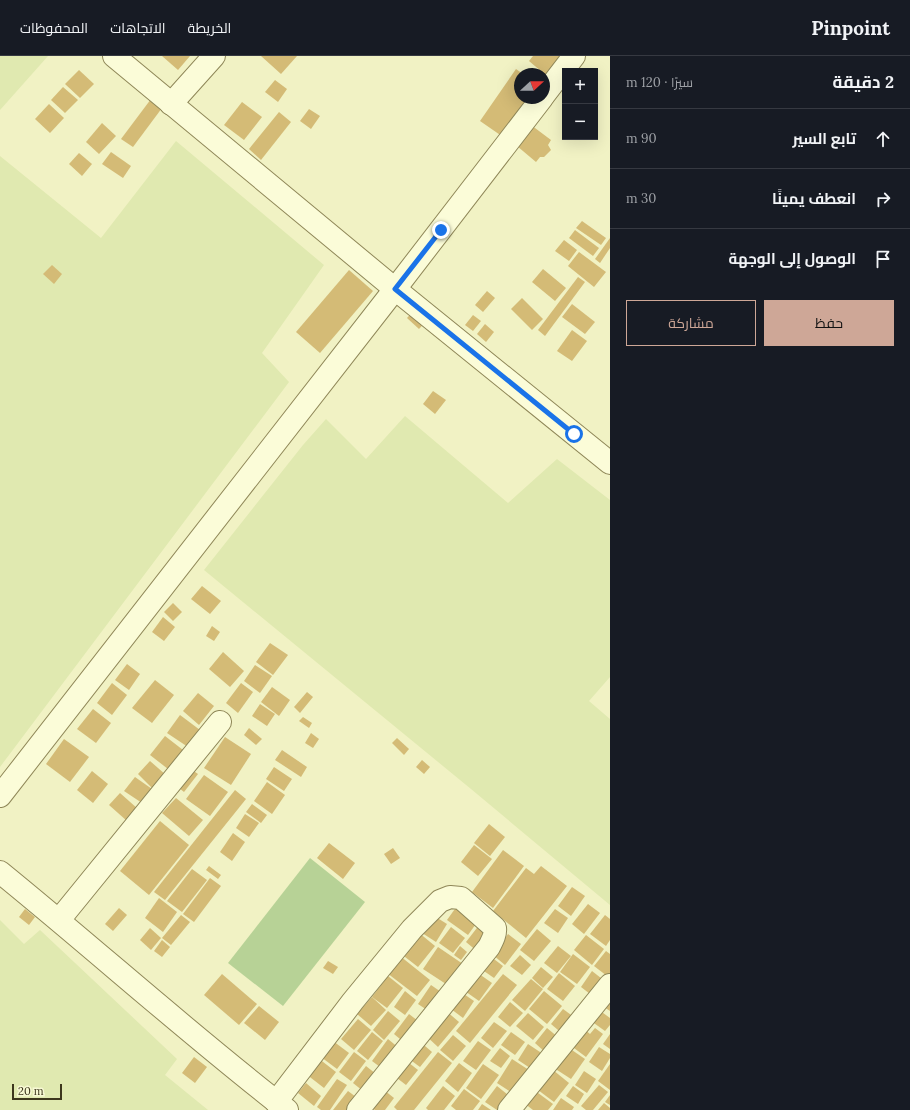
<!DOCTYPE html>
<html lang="ar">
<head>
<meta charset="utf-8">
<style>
	:root { --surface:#171b24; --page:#242831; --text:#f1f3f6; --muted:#9ea1a6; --line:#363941; --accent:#cea797 }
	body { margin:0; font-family:Lora,Cairo,serif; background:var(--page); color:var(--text); direction:rtl }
	.controls { position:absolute; right:12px; top:12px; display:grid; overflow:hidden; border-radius:0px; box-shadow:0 4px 16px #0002 }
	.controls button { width:36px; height:36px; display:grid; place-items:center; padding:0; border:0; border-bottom:1px solid var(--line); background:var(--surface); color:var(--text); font:20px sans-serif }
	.compass { position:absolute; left:514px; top:12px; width:36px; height:36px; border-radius:50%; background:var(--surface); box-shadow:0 4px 16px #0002; rotate:69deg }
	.scale { position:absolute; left:12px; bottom:10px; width:50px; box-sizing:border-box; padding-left:4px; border:2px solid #3d371d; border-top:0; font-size:11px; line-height:14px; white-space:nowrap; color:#3d371d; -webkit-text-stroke:3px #f7f9d4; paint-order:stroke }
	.stop { position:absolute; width:12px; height:12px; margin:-9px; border:3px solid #1a73e8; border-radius:50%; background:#fff }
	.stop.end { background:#1a73e8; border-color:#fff; box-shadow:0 1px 4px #0008 }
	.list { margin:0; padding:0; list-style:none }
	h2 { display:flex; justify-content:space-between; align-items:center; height:52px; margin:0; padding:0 16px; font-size:17px }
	h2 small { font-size:13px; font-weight:400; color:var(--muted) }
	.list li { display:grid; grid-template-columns:26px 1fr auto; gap:12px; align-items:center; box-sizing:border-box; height:60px; padding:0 16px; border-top:1px solid var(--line) }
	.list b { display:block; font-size:15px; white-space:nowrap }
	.list em { font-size:13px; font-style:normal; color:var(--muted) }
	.actions { display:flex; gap:8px; padding:12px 16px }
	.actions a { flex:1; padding:9px 0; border:1px solid var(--accent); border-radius:0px; text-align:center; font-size:14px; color:var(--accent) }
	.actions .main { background:var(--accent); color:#111 }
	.icon { flex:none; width:22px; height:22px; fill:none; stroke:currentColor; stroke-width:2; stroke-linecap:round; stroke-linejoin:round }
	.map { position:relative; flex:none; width:610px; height:1054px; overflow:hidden; direction:ltr }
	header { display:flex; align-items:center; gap:24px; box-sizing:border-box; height:56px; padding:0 20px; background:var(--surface); border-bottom:1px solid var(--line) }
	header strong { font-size:19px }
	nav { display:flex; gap:22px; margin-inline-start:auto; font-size:14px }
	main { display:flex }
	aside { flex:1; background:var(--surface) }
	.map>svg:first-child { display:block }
</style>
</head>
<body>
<header>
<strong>Pinpoint</strong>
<nav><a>الخريطة</a><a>الاتجاهات</a><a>المحفوظات</a></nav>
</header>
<main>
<aside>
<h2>2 دقيقة<small>سيرًا · 120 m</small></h2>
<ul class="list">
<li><svg class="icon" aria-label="ahead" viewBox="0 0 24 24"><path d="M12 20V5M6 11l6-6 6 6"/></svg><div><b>تابع السير</b></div><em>90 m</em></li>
<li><svg class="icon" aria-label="right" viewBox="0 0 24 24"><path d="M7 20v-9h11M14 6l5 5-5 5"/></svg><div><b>انعطف يمينًا</b></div><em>30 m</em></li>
<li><svg class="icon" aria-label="arrive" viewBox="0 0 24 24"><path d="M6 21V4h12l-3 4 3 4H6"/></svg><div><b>الوصول إلى الوجهة</b></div></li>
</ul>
<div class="actions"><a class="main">حفظ</a><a>مشاركة</a></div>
</aside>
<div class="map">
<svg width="610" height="1054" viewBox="0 0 610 1054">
	<rect width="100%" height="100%" fill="#f1f2c4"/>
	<g fill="#e0e9b0">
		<polygon points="0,0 48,0 0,54"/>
		<polygon points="176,85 324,209 262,297 289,326 0,711 0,100 101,182"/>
		<polygon points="405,360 508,447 557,403 610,444 610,621 589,645 610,663 610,849 471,733 204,514 303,389 326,363 366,403"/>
		<polygon points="0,864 24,888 40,874 177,1003 165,1019 208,1054 0,1054"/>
	</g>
	<polygon fill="#b7d296" points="310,802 365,846 283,950 228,907"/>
	<g fill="#d4bb76">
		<polygon points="162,0 190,0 178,14"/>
		<polygon points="261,0 297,0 281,18"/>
		<polygon points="533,0 565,0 548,21 529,5"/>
		<polygon points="516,13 523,18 520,18 520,42 535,42 506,83 480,65"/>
		<polygon points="79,14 94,28 80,42 65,28"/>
		<polygon points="275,24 287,33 278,46 265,36"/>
		<polygon points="63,31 78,44 65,57 51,44"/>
		<polygon points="151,43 162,52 133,91 121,83"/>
		<polygon points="242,46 262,61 244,84 224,69"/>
		<polygon points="49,48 64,62 50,77 35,63"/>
		<polygon points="309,53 320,60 311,73 300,65"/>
		<polygon points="279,56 291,66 261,104 249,93"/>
		<polygon points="102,67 116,80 99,98 86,86"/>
		<polygon points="531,69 551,84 548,89 551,94 544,101 540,101 536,106 517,90"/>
		<polygon points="111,96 131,110 123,122 102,108"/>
		<polygon points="79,97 92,108 82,120 69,108"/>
		<polygon points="582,165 606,182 601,189 576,172"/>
		<polygon points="575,174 599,192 593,200 569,182"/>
		<polygon points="610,182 610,192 600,207 595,203"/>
		<polygon points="564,184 577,194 569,205 555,195"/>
		<polygon points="579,196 606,216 594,231 568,210"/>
		<polygon points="52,209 62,218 54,228 43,218"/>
		<polygon points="543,213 566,232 555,245 532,226"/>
		<polygon points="349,214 373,235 320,297 296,276"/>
		<polygon points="578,221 585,226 545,280 538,274"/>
		<polygon points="487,235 495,242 483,256 475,249"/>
		<polygon points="522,242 543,263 532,274 511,253"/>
		<polygon points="572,248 595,266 585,278 562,261"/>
		<polygon points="416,252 428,263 419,273 407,262"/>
		<polygon points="473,259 481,265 473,275 465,269"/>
		<polygon points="485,268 494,276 486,286 477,278"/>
		<polygon points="572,274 587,285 572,305 557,295"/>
		<polygon points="433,335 446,344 435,358 423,348"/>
		<polygon points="202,530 221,545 210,558 191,543"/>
		<polygon points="173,547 182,556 173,565 164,556"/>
		<polygon points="163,561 175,571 164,585 152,576"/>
		<polygon points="212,570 220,576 214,585 206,580"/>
		<polygon points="270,587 288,599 273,619 256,606"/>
		<polygon points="223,596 244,615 230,631 209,613"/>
		<polygon points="127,608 140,618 129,634 115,624"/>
		<polygon points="255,609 272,620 260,637 244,625"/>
		<polygon points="155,624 174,639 152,667 132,652"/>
		<polygon points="112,627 127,639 112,659 97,647"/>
		<polygon points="241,627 253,636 238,657 226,647"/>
		<polygon points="272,631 290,644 279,660 261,646"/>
		<polygon points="307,636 313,641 300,657 294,651"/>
		<polygon points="198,637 214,650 199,669 183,655"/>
		<polygon points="260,648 275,658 267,670 252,660"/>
		<polygon points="93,653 111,667 96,687 77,673"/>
		<polygon points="180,659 200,674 188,691 167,677"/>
		<polygon points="303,661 312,667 309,672 299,665"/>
		<polygon points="249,672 262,683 256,689 244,679"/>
		<polygon points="311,677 319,683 313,692 305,687"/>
		<polygon points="165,680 183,694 168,713 150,699"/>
		<polygon points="225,681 251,698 231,729 204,712"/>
		<polygon points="397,682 409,693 404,699 392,687"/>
		<polygon points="64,683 89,701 70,726 46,708"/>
		<polygon points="282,694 307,711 301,721 275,704"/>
		<polygon points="422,704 430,711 424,718 416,711"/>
		<polygon points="150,705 166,719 153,733 138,718"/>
		<polygon points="188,711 198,718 184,736 174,728"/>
		<polygon points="274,711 292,723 284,735 266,723"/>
		<polygon points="92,715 108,728 93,747 77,734"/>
		<polygon points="204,719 228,736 210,760 186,743"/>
		<polygon points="135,721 152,733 142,747 124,735"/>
		<polygon points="267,726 285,739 272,758 254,745"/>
		<polygon points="235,734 246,743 165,844 154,836"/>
		<polygon points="120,737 138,753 127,765 109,749"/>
		<polygon points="176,742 203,764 189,780 162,757"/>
		<polygon points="252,748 267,759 261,767 246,756"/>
		<polygon points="245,758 259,767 249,781 236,772"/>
		<polygon points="160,765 189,789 149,839 120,815"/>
		<polygon points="489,768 505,781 490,800 474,787"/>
		<polygon points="233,777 245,786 232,805 220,796"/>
		<polygon points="329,787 355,807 343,823 317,802"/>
		<polygon points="474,789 492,803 478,820 461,806"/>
		<polygon points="393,792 400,802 391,808 384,798"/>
		<polygon points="503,794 524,810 493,852 472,836"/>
		<polygon points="209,810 221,819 218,823 206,814"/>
		<polygon points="541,810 567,830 526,882 493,855 526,812 534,818"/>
		<polygon points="192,813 207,824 182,856 167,845"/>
		<polygon points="210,822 221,830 194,866 183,858"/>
		<polygon points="572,831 585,840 571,860 558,850"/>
		<polygon points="159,842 177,856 163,876 145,862"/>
		<polygon points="588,848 600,857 584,878 572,868"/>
		<polygon points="457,850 478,865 468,879 447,864"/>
		<polygon points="119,852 127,859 113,875 105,868"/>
		<polygon points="25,853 35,861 29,869 19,861"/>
		<polygon points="555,853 568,862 558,877 544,867"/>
		<polygon points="431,858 447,868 436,886 419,875"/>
		<polygon points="181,859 190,866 171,889 162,882"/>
		<polygon points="605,859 610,863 610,884 606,890 590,878"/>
		<polygon points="480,868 492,878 478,896 466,886"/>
		<polygon points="451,871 465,882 453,897 439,887"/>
		<polygon points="150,872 161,882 151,894 140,884"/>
		<polygon points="537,873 551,885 534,905 520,894"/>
		<polygon points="418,876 435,890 418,911 400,897"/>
		<polygon points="508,878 521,888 505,909 493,899"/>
		<polygon points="586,879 604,893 592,909 574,894"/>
		<polygon points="162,884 170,891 162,901 154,895"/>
		<polygon points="460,890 467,896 461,904 454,899"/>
		<polygon points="558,890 571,900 557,917 544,907"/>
		<polygon points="438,891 463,908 449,930 423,913"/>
		<polygon points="606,895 610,898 610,917 607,920 594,910"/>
		<polygon points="573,898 590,911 577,928 560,916"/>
		<polygon points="520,899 531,909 522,919 510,910"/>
		<polygon points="400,900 430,924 417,940 387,917"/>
		<polygon points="490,900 503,910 494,922 481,913"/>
		<polygon points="328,905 338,911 333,918 323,912"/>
		<polygon points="541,911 553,921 543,932 532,922"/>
		<polygon points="475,915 492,927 479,945 462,933"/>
		<polygon points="592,915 606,926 594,941 581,931"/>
		<polygon points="559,917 575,930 563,945 547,933"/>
		<polygon points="222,918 257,948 239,969 204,939"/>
		<polygon points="503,918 517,929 470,987 456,975"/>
		<polygon points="388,920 403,932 387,952 372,941"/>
		<polygon points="531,923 543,933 525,955 512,944"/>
		<polygon points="431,929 444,938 430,956 418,948"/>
		<polygon points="458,934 474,945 463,962 447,950"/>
		<polygon points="405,935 416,944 405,959 394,951"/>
		<polygon points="544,935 562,950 547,968 529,953"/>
		<polygon points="610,936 610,955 601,949"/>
		<polygon points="372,941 386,954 371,970 357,958"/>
		<polygon points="510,946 523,957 510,971 498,961"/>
		<polygon points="259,950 279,966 265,984 244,967"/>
		<polygon points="563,953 578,964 565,980 551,968"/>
		<polygon points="445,954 459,966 438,991 424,978"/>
		<polygon points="599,954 610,962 610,969 605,975 591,965"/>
		<polygon points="388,955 400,965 384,984 373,974"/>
		<polygon points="528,957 544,971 533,984 516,970"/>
		<polygon points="409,958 422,968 406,988 394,978"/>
		<polygon points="358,963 371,974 354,994 341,983"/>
		<polygon points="494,966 507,975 493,992 481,982"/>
		<polygon points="547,972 559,982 546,997 535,987"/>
		<polygon points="583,972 590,978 595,972 603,978 586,1001 570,989"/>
		<polygon points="372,976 383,985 368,1004 357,995"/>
		<polygon points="511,976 525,986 515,999 501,989"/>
		<polygon points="610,978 610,993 603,988"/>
		<polygon points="453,979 466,990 453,1005 440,994"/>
		<polygon points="388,983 400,993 384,1014 372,1005"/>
		<polygon points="418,984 432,996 420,1011 405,1000"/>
		<polygon points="333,985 349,997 337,1013 321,1001"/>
		<polygon points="478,985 491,994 476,1014 463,1005"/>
		<polygon points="528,988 543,998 533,1014 518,1004"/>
		<polygon points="599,991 610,998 610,1002 602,1015 589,1006"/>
		<polygon points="500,992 510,1000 501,1012 490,1005"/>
		<polygon points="569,992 585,1003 571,1023 554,1012"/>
		<polygon points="354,996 366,1005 351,1025 339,1016"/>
		<polygon points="438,996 452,1007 414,1054 397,1054 394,1051"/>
		<polygon points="194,1001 207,1011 195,1027 182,1017"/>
		<polygon points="318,1002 336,1016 324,1032 306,1018"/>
		<polygon points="404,1003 418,1014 406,1029 393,1019"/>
		<polygon points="512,1003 532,1016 517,1040 497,1027"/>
		<polygon points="459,1007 472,1017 458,1036 445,1025"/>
		<polygon points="483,1008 499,1019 481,1043 466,1032"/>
		<polygon points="610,1008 610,1034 598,1025"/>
		<polygon points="366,1010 376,1018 363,1035 353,1027"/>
		<polygon points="553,1014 569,1027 554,1046 538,1034"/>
		<polygon points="584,1015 596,1023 587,1037 575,1029"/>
		<polygon points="337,1023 347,1029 330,1054 321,1054 317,1051"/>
		<polygon points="306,1027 321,1040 314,1050 298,1037"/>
		<polygon points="599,1029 608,1036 593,1054 586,1054 581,1050"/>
		<polygon points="379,1030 394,1042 385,1054 375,1054 367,1048"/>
		<polygon points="443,1030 455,1040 444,1054 428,1054 426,1052"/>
		<polygon points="497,1030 512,1042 503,1054 497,1054 485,1046"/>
		<polygon points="573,1030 584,1038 578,1048 566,1040"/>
		<polygon points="464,1033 480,1045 473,1054 456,1054 451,1050"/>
		<polygon points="534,1034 553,1048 548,1054 533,1054 524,1047"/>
		<polygon points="348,1035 356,1041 346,1054 333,1054"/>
		<polygon points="610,1039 610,1049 605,1046"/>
		<polygon points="561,1042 574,1051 572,1054 553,1054"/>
		<polygon points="604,1047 610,1052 610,1054 598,1054"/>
		<polygon points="482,1048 491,1054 478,1054"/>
	</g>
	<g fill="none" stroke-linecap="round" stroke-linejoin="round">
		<defs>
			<g id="minor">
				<polyline points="114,0 395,233 610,407"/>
				<polyline points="544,39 574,0"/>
				<polyline points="171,48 214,0"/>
				<polyline points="0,740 395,233 542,42"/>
				<path d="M0,816C96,894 189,978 287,1054"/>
				<polyline points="59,864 220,666"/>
				<path d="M276,1046L353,945L412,873L440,845L450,841L461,842L495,872C496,878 492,885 489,891L358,1054"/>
				<polyline points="509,1054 610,929"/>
			</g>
		</defs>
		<use href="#minor" stroke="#8f8758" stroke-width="24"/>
		<use href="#minor" stroke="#fbfcd8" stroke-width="22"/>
	</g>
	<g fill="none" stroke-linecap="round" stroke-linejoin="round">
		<polyline stroke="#1a73e8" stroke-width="5" points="441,174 395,233 574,378"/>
	</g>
</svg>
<div class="controls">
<button>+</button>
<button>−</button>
</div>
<svg class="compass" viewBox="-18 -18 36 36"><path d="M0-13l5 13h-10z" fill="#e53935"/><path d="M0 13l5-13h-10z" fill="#9ea1a6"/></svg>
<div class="scale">20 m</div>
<div class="stop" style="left:574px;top:378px"></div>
<div class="stop end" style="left:441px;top:174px"></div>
</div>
</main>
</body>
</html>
